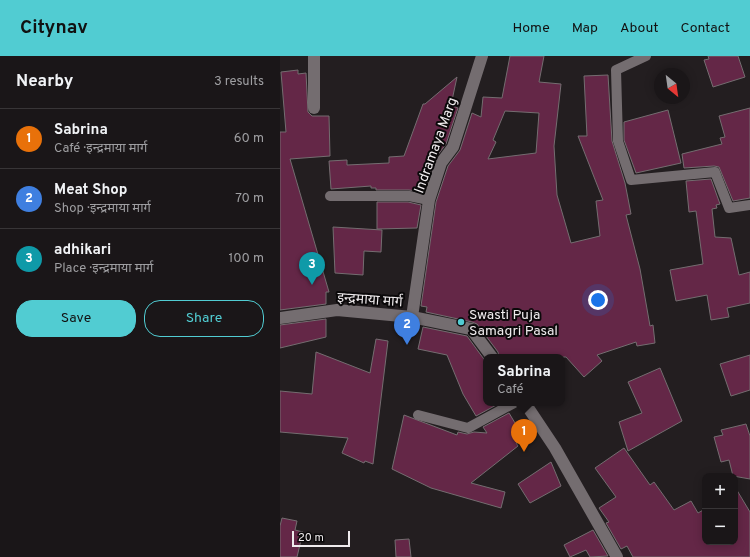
<!DOCTYPE html>
<html lang="en">
<head>
<meta charset="utf-8">
<style>
	:root { --surface:#1a1618; --page:#231f21; --text:#f1f3f6; --muted:#9f9fa2; --line:#383537; --accent:#51ccd2 }
	body { margin:0; font-family:Overpass,"Noto Sans Devanagari",sans-serif; background:var(--page); color:var(--text) }
	.controls { position:absolute; right:12px; bottom:12px; display:grid; overflow:hidden; border-radius:8px; box-shadow:0 2px 10px #0003 }
	.controls button { width:36px; height:36px; display:grid; place-items:center; padding:0; border:0; border-bottom:1px solid var(--line); background:var(--surface); color:var(--text); font:20px sans-serif }
	.compass { position:absolute; left:374px; top:12px; width:36px; height:36px; border-radius:50%; background:var(--surface); box-shadow:0 2px 10px #0003; rotate:151deg }
	.scale { position:absolute; left:12px; bottom:10px; width:58px; box-sizing:border-box; padding-left:4px; border:2px solid #efebed; border-top:0; font-size:11px; line-height:14px; white-space:nowrap; color:#efebed; -webkit-text-stroke:3px #0b090a; paint-order:stroke }
	.you { position:absolute; left:318px; top:244px; width:14px; height:14px; margin:-10px; border:3px solid #fff; border-radius:50%; background:#1a73e8; box-shadow:0 0 0 6px #1a73e833 }
	.badge { display:grid; place-items:center; width:26px; height:26px; border-radius:50%; background:var(--accent); color:#fff; font-size:13px; font-weight:700 }
	.pin { position:absolute; translate:-50% -33px; filter:drop-shadow(0 1px 2px #0008) }
	.pin::after { content:''; position:absolute; top:21px; width:14px; height:12px; background:inherit; clip-path:polygon(0 0,100% 0,50% 100%) }
	.popup { position:absolute; left:203px; top:298px; width:82px; height:52px; box-sizing:border-box; display:grid; place-content:center; border-radius:8px; background:var(--surface); filter:drop-shadow(0 1px 3px #0005); font-size:13px; white-space:nowrap; color:var(--muted) }
	.popup b { font-size:15px; color:var(--text) }
	.popup::after { content:''; position:absolute; left:50%; top:100%; margin-left:-8px; border:8px solid transparent; border-top-color:var(--surface) }
	.list { margin:0; padding:0; list-style:none }
	h2 { display:flex; justify-content:space-between; align-items:center; height:52px; margin:0; padding:0 16px; font-size:17px }
	h2 small { font-size:13px; font-weight:400; color:var(--muted) }
	.list li { display:grid; grid-template-columns:26px 1fr auto; gap:12px; align-items:center; box-sizing:border-box; height:60px; padding:0 16px; border-top:1px solid var(--line) }
	.list b { display:block; font-size:15px; white-space:nowrap }
	.list p { margin:0; font-size:13px; white-space:nowrap; color:var(--muted) }
	.list em { font-size:13px; font-style:normal; color:var(--muted) }
	.actions { display:flex; gap:8px; padding:12px 16px }
	.actions a { flex:1; padding:9px 0; border:1px solid var(--accent); border-radius:16px; text-align:center; font-size:14px; color:var(--accent) }
	.actions .main { background:var(--accent); color:#111 }
	.map { position:relative; flex:none; width:470px; height:501px; overflow:hidden }
	header { display:flex; align-items:center; gap:24px; box-sizing:border-box; height:56px; padding:0 20px; background:var(--accent); color:#111 }
	header strong { font-size:19px }
	nav { display:flex; gap:22px; margin-inline-start:auto; font-size:14px }
	main { display:flex }
	aside { flex:1; background:var(--surface) }
	.map>svg:first-child { display:block }
</style>
</head>
<body>
<header>
<strong>Citynav</strong>
<nav><a>Home</a><a>Map</a><a>About</a><a>Contact</a></nav>
</header>
<main>
<aside>
<h2>Nearby<small>3 results</small></h2>
<ul class="list">
<li><span class="badge" style="background:#e8710a">1</span><div><b>Sabrina</b><p>Café · इन्द्रमाया मार्ग</p></div><em>60 m</em></li>
<li><span class="badge" style="background:#3f7fe0">2</span><div><b>Meat Shop</b><p>Shop · इन्द्रमाया मार्ग</p></div><em>70 m</em></li>
<li><span class="badge" style="background:#0f9aa8">3</span><div><b>adhikari</b><p>Place · इन्द्रमाया मार्ग</p></div><em>100 m</em></li>
</ul>
<div class="actions"><a class="main">Save</a><a>Share</a></div>
</aside>
<div class="map">
<svg width="470" height="501" viewBox="0 0 470 501">
	<rect width="100%" height="100%" fill="#231e20"/>
	<g fill="#642747" stroke="#746d70" fill-rule="evenodd">
		<path d="M230,0H264L259,26L281,28L274,90L277,139L291,187L320,180L316,145L323,144L298,80H307L304,20L328,19L332,85L345,127L351,158L346,159L360,213L370,270L373,269L375,287L357,290L356,286L317,299L322,305L304,321L286,301H219L218,296L197,268L192,266L146,256L147,251L141,250L156,146L168,110L180,94L192,57L201,61L203,41L222,42ZM225,55L259,57L256,97L208,103L216,86L213,84Z"/>
		<polygon points="428,0 458,0 465,21 433,31 424,4 429,3"/>
		<polygon points="18,14 18,18 26,17 28,56 32,60 49,60 50,100 10,103 49,236 46,236 46,248 0,254 0,76 6,76 1,16"/>
		<polygon points="177,21 171,49 178,52 166,88 154,104 144,136 129,134 96,134 96,132 91,132 91,130 51,133 49,105 67,104 67,109 109,107 109,101 124,100 143,48 145,48"/>
		<polygon points="470,52 470,142 453,145 439,111 434,110 404,112 402,98 442,88 440,82 445,81 439,60"/>
		<polygon points="388,54 401,107 356,117 344,84 344,66"/>
		<polygon points="431,123 440,148 436,149 437,152 432,153 435,181 451,182 459,219 470,216 470,247 447,252 449,261 431,264 427,239 396,245 390,214 423,208 416,155 409,156 406,125"/>
		<polygon points="97,146 128,146 141,149 137,172 97,173"/>
		<polygon points="53,171 102,174 101,196 84,195 83,219 55,217"/>
		<polygon points="46,263 46,281 0,292 0,269"/>
		<polygon points="143,271 187,280 206,306 206,347 220,347 196,360 183,338 167,299 138,293"/>
		<polygon points="96,283 108,285 93,408 85,405 84,407 62,397 68,382 0,376 0,335 32,338 36,296 90,317"/>
		<polygon points="470,299 470,334 451,340 440,308"/>
		<polygon points="380,312 402,365 348,395 339,366 362,357 348,326"/>
		<polygon points="229,357 244,382 236,387 238,390 191,427 225,436 221,452 151,432 112,413 124,359 177,379 178,376 187,378 194,376 207,377 203,371"/>
		<polygon points="466,368 470,380 470,423 453,420 449,404 441,406 434,381 443,379 441,374"/>
		<polygon points="344,392 370,429 374,426 394,454 411,445 418,457 425,453 425,486 455,486 455,431 470,456 470,501 353,501 347,490 341,493 326,467 329,466 319,452 336,441 315,412"/>
		<polygon points="271,406 281,430 250,447 238,428"/>
		<polygon points="2,462 17,465 15,474 23,476 17,501 0,501 0,470"/>
		<polygon points="313,474 328,500 310,501 306,494 290,501 284,489"/>
		<polygon points="129,483 131,501 116,501 115,484"/>
	</g>
	<g fill="none" stroke-linecap="round" stroke-linejoin="round">
		<g stroke="#746d70" stroke-width="10">
			<polyline points="366,0 336,14 338,85 351,124 435,116 449,152 470,149"/>
			<polyline points="50,140 129,140 149,144"/>
			<polyline points="138,359 188,372 234,347"/>
		</g>
		<g stroke="#746d70" stroke-width="12">
			<polyline points="34,0 34,52"/>
			<polyline points="132,261 149,144 161,107 173,91 202,0"/>
			<polyline points="0,262 57,254 132,261 191,273 212,301"/>
			<polyline points="245,347 275,392 337,501"/>
		</g>
	</g>
	<circle fill="#51ccd2" stroke="#0b090a" stroke-width="1.5" cx="181" cy="266" r="4"/>
	<g text-anchor="middle" stroke-width="4" stroke-linejoin="round" paint-order="stroke">
		<g font-size="14" fill="#efebed" stroke="#0b090a">
			<text transform="translate(155 89) rotate(-70)" y="5">Indramaya Marg</text>
			<text transform="translate(90 243) rotate(4)" y="5">इन्द्रमाया मार्ग</text>
		</g>
		<g font-size="14" fill="#efebed" stroke="#0b090a" text-anchor="start">
			<text x="189" y="263">Swasti Puja<tspan x="189" dy="16">Samagri Pasal</tspan></text>
		</g>
	</g>
</svg>
<div class="controls">
<button>+</button>
<button>−</button>
</div>
<svg class="compass" viewBox="-18 -18 36 36"><path d="M0-13l5 13h-10z" fill="#e53935"/><path d="M0 13l5-13h-10z" fill="#9f9fa2"/></svg>
<div class="scale">20 m</div>
<div class="you"></div>
<div class="pin badge" style="left:244px;top:396px;background:#e8710a">1</div>
<div class="popup"><b>Sabrina</b>Café</div>
<div class="pin badge" style="left:127px;top:289px;background:#3f7fe0">2</div>
<div class="pin badge" style="left:32px;top:229px;background:#0f9aa8">3</div>
</div>
</main>
</body>
</html>
